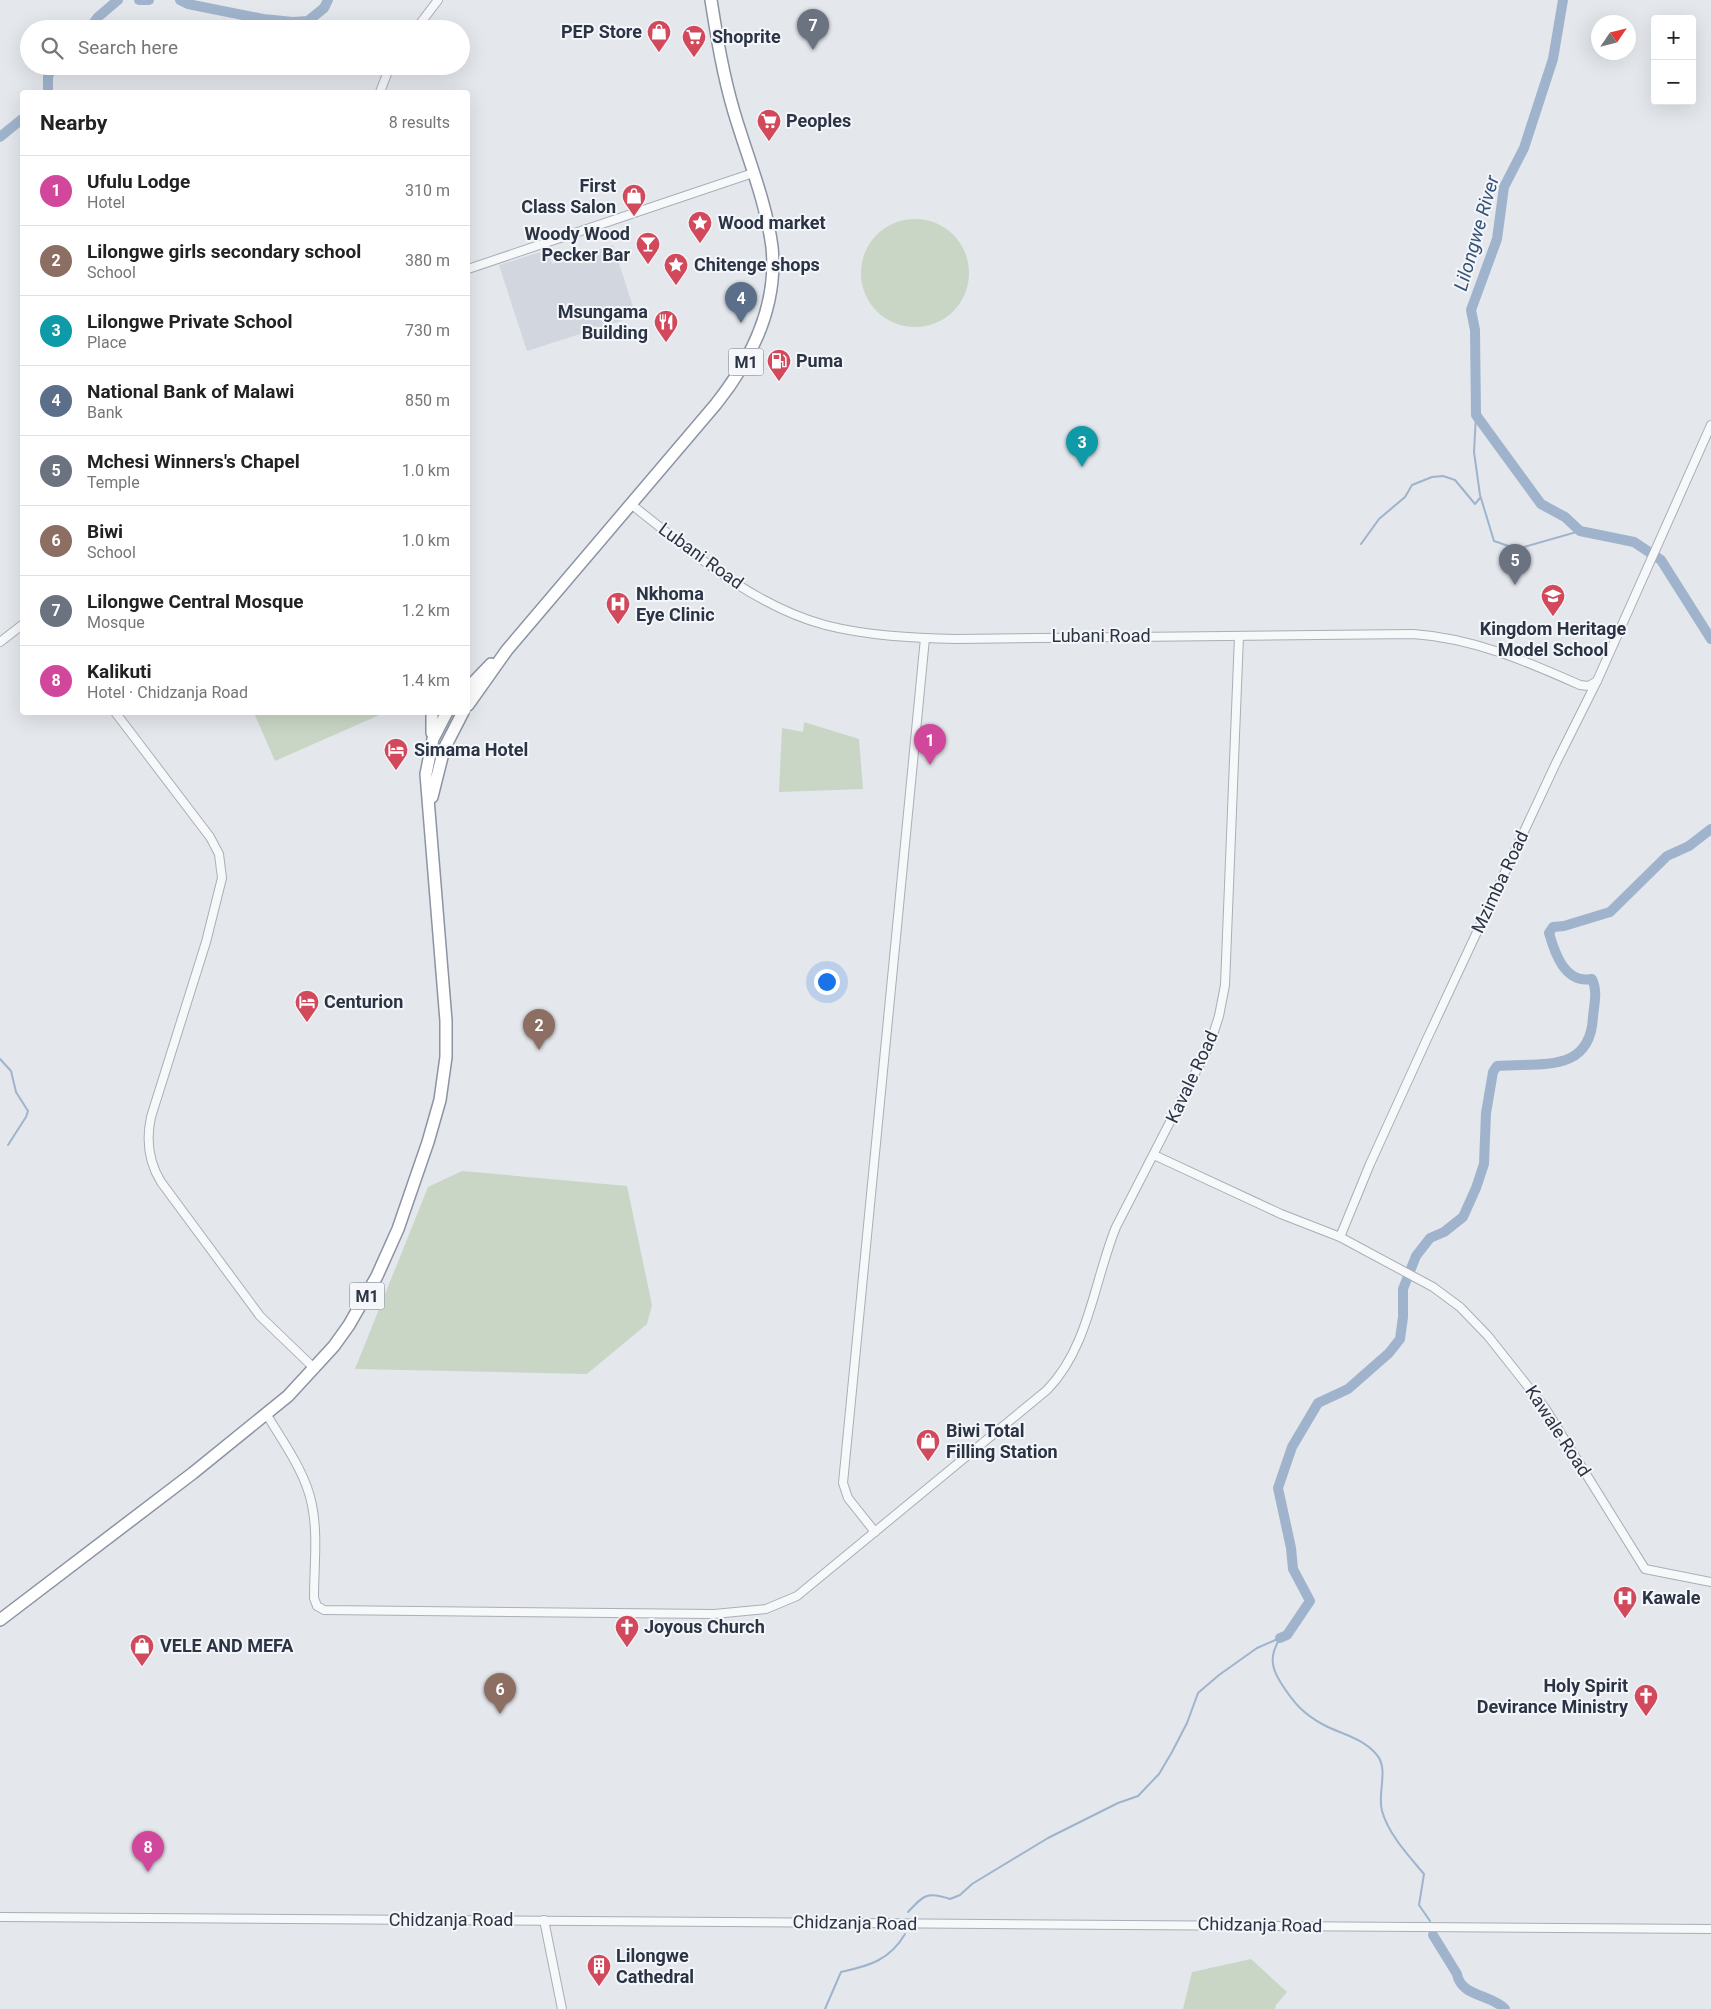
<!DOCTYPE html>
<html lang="en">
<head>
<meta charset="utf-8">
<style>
	:root { --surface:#fff; --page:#f6f6f6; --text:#222; --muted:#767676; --line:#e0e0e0; --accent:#1a73e8 }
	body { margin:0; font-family:Roboto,sans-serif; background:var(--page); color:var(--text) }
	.controls { position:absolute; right:15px; top:15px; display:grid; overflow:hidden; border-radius:5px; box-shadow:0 5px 20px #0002 }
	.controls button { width:45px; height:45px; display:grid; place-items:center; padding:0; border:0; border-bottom:1px solid var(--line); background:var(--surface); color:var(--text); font:25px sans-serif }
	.compass { position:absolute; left:1591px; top:15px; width:45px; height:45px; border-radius:50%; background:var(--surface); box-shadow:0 5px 20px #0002; rotate:55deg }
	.you { position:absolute; left:826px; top:981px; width:18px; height:18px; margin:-12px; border:4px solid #fff; border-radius:50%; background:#1a73e8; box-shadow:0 0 0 8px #1a73e833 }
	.badge { display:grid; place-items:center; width:32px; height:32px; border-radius:50%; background:var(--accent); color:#fff; font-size:16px; font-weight:700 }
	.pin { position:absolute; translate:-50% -41px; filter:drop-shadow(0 1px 2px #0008) }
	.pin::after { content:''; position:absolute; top:26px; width:18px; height:15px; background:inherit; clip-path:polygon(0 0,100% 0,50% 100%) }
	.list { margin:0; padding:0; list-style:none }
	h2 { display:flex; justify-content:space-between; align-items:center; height:65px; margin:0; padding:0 20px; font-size:21px }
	h2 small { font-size:16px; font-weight:400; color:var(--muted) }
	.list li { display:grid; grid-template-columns:32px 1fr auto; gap:15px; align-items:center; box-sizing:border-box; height:70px; padding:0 20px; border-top:1px solid var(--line) }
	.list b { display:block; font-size:19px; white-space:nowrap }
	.list p { margin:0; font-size:16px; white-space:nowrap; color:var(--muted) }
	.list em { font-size:16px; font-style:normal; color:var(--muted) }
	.icon { flex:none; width:28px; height:28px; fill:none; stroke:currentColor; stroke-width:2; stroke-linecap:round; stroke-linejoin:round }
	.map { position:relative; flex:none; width:1711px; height:2009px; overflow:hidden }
	.search { position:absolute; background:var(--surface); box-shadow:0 5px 20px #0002; left:20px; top:20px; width:450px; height:55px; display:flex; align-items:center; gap:12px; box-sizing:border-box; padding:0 18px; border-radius:28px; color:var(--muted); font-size:19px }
	.panel { position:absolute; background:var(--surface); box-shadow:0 5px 20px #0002; left:20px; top:90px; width:450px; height:625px; border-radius:5px }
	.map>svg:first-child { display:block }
</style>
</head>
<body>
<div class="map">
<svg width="1711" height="2009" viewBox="0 0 1711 2009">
	<rect width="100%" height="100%" fill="#e4e7ec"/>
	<polygon fill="#d2d6de" points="613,245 636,316 527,351 499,265 547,250 552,264"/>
	<g fill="#c9d6c5">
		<circle cx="915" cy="273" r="54"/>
		<polygon points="254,713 384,713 275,761"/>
		<polygon points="804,722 859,739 863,789 779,792 782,728 803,732"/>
		<polygon points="462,1171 627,1186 652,1305 647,1324 587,1374 355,1369 428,1187"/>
		<polygon points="1251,1959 1287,1992 1276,2005 1275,2009 1183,2009 1192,1972"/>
	</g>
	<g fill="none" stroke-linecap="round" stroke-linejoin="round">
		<g stroke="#9fb4cc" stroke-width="2">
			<polyline points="1476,415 1474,452 1480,495 1494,541 1517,549 1580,531"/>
			<polyline points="1361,544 1379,519 1405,497 1412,485 1432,477 1443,476 1455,480 1475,504 1480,498"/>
			<polyline points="0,1059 11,1071 16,1092 28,1111 26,1117 8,1145"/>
			<path d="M1280,1638C1270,1655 1270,1666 1281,1683C1293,1702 1303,1714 1324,1725C1341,1734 1363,1738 1377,1755C1389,1770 1377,1793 1382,1811C1389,1835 1408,1855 1424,1874L1419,1905L1430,1921"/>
			<path d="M908,1912C924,1895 927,1891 950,1899L960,1895L972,1884L1048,1838L1118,1803L1138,1796L1159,1774L1172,1752L1187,1723L1198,1693L1219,1675L1257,1648L1280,1638"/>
			<path d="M825,2009L841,1972C869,1966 890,1960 905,1934"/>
		</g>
		<g stroke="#9fb4cc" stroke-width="10">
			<polyline points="139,0 149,0"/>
			<polyline points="180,0 188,4 263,19 293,22 308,21 324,8 328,0"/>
			<polyline points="1563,0 1553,59 1524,148 1504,187 1497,239 1471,310 1475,330 1476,415 1541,504 1565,517 1580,531 1634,542 1661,560 1711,639"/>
			<polyline points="89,29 98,17 118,0"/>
			<polyline points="48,92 48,76 54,66"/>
			<polyline points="0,137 22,119"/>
			<path d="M1280,1638L1287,1635L1310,1601L1293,1569L1291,1548L1278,1488L1292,1447L1318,1403L1348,1389L1389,1353L1400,1339L1403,1317V1289L1416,1256L1430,1238L1444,1232L1463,1217L1476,1188L1484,1164L1486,1113L1493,1072L1497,1066C1539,1062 1590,1075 1593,1017C1594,1004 1598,992 1592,979C1565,984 1555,954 1549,933L1553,927L1564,926L1610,912L1667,856L1689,846L1711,829"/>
			<path d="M1433,1935L1457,1974C1461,1997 1491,1994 1505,2009"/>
		</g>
		<defs>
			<g id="minor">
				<polyline points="416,29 438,0"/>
				<polyline points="380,92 390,66"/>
				<polyline points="468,269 753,173"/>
				<path d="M632,505C691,551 751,605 825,625C868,636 913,638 957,639L1413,634C1473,638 1526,661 1580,685L1589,686L1597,681"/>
				<polyline points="0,642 22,625"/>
				<path d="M115,712L210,837L219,854L222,878L206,942L151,1117C146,1140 148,1161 161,1182L260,1316L315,1369"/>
				<polyline points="1154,1155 1281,1214 1340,1237 1433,1287 1460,1307 1488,1336 1545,1408 1645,1569 1711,1582"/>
				<polyline points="1340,1237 1370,1164 1426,1041 1556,763 1597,681 1711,425"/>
				<path d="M267,1415C283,1442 306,1473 312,1505C318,1534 314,1567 314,1598L317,1606L324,1610L714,1614L766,1609L797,1596L1047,1390C1089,1347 1094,1281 1116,1227L1210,1044L1219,1016L1225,985L1239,636"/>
				<polyline points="875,1532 848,1498 843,1483 925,638"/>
				<polyline points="0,1917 1711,1929"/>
				<polyline points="544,1920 562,2009"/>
			</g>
			<g id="highway">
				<polyline points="468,688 491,664"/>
				<path d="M468,705L507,650L716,404C751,360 778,306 772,247C766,201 747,156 734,112C723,75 717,38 711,0"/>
				<polyline points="432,733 432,712"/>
				<polyline points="432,797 444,749 463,712"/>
				<polyline points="0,1620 193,1473 288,1396 334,1346 349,1325 377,1276 398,1229 428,1142 440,1100 446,1057 446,1021 426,774 433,739 447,712"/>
			</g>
		</defs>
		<use href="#minor" stroke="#a9aeb7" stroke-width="10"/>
		<use href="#highway" stroke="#8b94a3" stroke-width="14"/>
		<use href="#minor" stroke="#f7f8fa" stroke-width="8"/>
		<use href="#highway" stroke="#fff" stroke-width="11"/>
	</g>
	<defs>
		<symbol id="shop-pin" viewBox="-11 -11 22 30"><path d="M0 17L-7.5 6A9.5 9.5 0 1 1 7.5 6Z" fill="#d1495b" stroke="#f4f6f9"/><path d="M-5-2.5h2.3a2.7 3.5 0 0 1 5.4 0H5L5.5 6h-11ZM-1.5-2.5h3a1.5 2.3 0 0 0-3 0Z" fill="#fff"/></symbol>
		<symbol id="supermarket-pin" viewBox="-11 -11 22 30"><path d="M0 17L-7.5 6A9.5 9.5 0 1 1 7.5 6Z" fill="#d1495b" stroke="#f4f6f9"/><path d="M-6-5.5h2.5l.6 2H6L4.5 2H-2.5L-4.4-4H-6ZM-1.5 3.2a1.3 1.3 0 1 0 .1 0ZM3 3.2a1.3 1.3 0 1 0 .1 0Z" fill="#fff"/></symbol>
		<symbol id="sight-pin" viewBox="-11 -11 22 30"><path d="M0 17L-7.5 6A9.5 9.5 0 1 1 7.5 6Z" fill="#d1495b" stroke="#f4f6f9"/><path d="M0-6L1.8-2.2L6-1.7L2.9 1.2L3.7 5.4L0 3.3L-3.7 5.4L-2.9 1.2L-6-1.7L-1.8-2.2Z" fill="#fff"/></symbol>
		<symbol id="bar-pin" viewBox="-11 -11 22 30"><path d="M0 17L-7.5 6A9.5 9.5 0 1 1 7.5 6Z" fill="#d1495b" stroke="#f4f6f9"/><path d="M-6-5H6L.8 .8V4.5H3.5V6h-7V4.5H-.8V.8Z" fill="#fff"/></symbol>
		<symbol id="restaurant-pin" viewBox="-11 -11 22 30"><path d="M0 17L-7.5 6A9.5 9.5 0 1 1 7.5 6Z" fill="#d1495b" stroke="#f4f6f9"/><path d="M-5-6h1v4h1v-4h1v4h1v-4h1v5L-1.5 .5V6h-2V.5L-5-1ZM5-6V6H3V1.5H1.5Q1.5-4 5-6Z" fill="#fff"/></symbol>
		<symbol id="fuel-pin" viewBox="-11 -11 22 30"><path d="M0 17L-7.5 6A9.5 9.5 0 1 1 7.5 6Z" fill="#d1495b" stroke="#f4f6f9"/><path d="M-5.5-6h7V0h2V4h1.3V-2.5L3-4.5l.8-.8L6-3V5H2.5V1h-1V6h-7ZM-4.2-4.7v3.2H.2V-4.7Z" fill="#fff"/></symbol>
		<symbol id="school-pin" viewBox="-11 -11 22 30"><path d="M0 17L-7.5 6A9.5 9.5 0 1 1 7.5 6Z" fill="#d1495b" stroke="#f4f6f9"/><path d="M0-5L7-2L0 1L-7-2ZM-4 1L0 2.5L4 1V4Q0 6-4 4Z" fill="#fff"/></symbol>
		<symbol id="hospital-pin" viewBox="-11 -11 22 30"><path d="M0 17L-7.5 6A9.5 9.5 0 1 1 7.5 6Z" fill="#d1495b" stroke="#f4f6f9"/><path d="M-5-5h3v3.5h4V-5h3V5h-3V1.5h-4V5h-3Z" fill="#fff"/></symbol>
		<symbol id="hotel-pin" viewBox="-11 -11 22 30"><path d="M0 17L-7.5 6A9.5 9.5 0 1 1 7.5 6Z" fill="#d1495b" stroke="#f4f6f9"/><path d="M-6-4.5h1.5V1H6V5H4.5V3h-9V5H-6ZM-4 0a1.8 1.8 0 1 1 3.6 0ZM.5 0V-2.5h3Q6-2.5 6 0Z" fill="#fff"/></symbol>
		<symbol id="church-pin" viewBox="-11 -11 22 30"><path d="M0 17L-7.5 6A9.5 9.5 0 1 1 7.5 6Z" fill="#d1495b" stroke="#f4f6f9"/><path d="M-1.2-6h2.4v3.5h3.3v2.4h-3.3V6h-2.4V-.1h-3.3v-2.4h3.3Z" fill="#fff"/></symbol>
		<symbol id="building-pin" viewBox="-11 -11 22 30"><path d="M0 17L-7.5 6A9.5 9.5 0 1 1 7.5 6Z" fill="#d1495b" stroke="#f4f6f9"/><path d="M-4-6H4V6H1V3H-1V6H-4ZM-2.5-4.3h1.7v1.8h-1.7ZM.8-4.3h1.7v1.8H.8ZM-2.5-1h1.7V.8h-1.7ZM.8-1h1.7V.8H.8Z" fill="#fff"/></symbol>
	</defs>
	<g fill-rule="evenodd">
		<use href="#shop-pin" x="645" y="18" width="28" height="38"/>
		<use href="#supermarket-pin" x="680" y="23" width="28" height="38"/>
		<use href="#supermarket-pin" x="755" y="107" width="28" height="38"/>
		<use href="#shop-pin" x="620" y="182" width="28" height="38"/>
		<use href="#sight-pin" x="686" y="209" width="28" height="38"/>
		<use href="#bar-pin" x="634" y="230" width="28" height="38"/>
		<use href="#sight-pin" x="662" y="251" width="28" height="38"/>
		<use href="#restaurant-pin" x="652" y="308" width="28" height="38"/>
		<use href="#fuel-pin" x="765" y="347" width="28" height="38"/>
		<use href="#school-pin" x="1539" y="582" width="28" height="38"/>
		<use href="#hospital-pin" x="604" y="590" width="28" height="38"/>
		<use href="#hotel-pin" x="382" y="736" width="28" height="38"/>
		<use href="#hotel-pin" x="293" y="988" width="28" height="38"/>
		<use href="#shop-pin" x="914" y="1427" width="28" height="38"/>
		<use href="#hospital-pin" x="1611" y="1584" width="28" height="38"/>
		<use href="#church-pin" x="613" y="1613" width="28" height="38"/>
		<use href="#shop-pin" x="128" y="1632" width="28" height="38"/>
		<use href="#church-pin" x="1632" y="1682" width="28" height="38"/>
		<use href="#building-pin" x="585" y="1952" width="28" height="38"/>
	</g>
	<g text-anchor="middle" stroke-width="4" stroke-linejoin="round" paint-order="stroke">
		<g fill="#f4f6f9" stroke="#676e7b" stroke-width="1">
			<rect x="728.5" y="348.5" width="35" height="27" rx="4"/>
			<rect x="349.5" y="1282.5" width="35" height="27" rx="4"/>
		</g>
		<g font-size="16" font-weight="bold" fill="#2b3445">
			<text x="746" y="368">M1</text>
			<text x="367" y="1302">M1</text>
		</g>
		<g font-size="18" font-weight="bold" fill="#2b3445" stroke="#f4f6f9" text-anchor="start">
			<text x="642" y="38" text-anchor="end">PEP Store</text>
			<text x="712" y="43">Shoprite</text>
			<text x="786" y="127">Peoples</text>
			<text x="616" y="192" text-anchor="end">First<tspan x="616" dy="21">Class Salon</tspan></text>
			<text x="718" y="229">Wood market</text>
			<text x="630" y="240" text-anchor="end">Woody Wood<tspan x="630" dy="21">Pecker Bar</tspan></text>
			<text x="694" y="271">Chitenge shops</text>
			<text x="648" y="318" text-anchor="end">Msungama<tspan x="648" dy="21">Building</tspan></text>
			<text x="796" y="367">Puma</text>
			<text x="636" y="600">Nkhoma<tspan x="636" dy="21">Eye Clinic</tspan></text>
			<text x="1553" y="635" text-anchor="middle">Kingdom Heritage<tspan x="1553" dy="21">Model School</tspan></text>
			<text x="414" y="756">Simama Hotel</text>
			<text x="324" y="1008">Centurion</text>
			<text x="946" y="1437">Biwi Total<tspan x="946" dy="21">Filling Station</tspan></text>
			<text x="1642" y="1604">Kawale</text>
			<text x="644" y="1633">Joyous Church</text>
			<text x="160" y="1652">VELE AND MEFA</text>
			<text x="1628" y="1692" text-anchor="end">Holy Spirit<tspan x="1628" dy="21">Devirance Ministry</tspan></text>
			<text x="616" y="1962">Lilongwe<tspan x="616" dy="21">Cathedral</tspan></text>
		</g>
		<g font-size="18" fill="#2b3445" stroke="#f4f6f9">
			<text transform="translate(701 556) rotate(36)" y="6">Lubani Road</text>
			<text x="1101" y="642">Lubani Road</text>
			<text transform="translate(1500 882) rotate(-65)" y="6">Mzimba Road</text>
			<text transform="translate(1192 1077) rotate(-65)" y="6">Kavale Road</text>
			<text transform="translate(1558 1431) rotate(57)" y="6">Kawale Road</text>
			<text x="451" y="1926">Chidzanja Road</text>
			<text transform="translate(855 1923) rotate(1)" y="6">Chidzanja Road</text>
			<text transform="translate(1260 1925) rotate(1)" y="6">Chidzanja Road</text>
		</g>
		<g font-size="19" font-style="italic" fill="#34527a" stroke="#f4f6f9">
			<text transform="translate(1476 233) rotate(-74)" y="7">Lilongwe River</text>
		</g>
	</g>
</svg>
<div class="controls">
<button>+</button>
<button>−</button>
</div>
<svg class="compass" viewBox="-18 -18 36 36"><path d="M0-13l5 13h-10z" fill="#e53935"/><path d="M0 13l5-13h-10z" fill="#767676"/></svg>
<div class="you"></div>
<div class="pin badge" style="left:930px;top:765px;background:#d1479c">1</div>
<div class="pin badge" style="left:539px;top:1050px;background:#8d6e63">2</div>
<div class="pin badge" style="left:1082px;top:467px;background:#0f9aa8">3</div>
<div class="pin badge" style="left:741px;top:323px;background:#5c6f8a">4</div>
<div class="pin badge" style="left:1515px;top:585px;background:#6b7280">5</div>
<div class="pin badge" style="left:500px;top:1714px;background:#8d6e63">6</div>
<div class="pin badge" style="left:813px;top:50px;background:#6b7280">7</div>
<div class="pin badge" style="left:148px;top:1872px;background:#d1479c">8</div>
<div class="search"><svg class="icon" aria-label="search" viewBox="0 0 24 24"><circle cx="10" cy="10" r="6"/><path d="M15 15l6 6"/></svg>Search here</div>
<section class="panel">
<h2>Nearby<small>8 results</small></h2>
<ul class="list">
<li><span class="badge" style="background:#d1479c">1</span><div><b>Ufulu Lodge</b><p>Hotel</p></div><em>310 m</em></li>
<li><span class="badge" style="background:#8d6e63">2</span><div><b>Lilongwe girls secondary school</b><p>School</p></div><em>380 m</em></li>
<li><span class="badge" style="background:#0f9aa8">3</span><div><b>Lilongwe Private School</b><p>Place</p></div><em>730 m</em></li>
<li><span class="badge" style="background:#5c6f8a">4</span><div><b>National Bank of Malawi</b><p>Bank</p></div><em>850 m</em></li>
<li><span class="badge" style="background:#6b7280">5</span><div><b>Mchesi Winners's Chapel</b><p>Temple</p></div><em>1.0 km</em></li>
<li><span class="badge" style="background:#8d6e63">6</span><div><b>Biwi</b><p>School</p></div><em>1.0 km</em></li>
<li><span class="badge" style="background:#6b7280">7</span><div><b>Lilongwe Central Mosque</b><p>Mosque</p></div><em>1.2 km</em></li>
<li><span class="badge" style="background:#d1479c">8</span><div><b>Kalikuti</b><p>Hotel · Chidzanja Road</p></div><em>1.4 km</em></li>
</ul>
</section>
</div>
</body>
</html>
